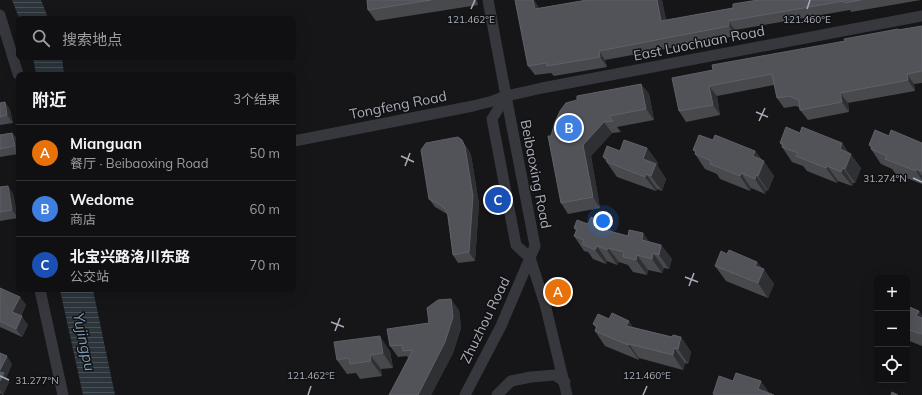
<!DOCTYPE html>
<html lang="zh">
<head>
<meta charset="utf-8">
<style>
	:root { --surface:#101012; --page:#1e1e20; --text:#f1f3f6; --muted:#9c9d9f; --line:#303032; --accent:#f2b134 }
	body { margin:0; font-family:Mulish,"Noto Sans SC",sans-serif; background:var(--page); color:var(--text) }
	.controls { position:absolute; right:12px; bottom:12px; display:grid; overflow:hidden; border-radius:6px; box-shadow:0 4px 16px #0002 }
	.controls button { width:36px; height:36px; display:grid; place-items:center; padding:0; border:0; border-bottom:1px solid var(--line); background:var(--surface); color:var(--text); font:20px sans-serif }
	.you { position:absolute; left:603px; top:221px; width:14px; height:14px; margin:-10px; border:3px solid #fff; border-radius:50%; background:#1a73e8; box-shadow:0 0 0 6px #1a73e833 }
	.badge { display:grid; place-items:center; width:26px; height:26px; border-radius:50%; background:var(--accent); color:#fff; font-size:13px; font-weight:700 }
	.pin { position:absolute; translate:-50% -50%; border:2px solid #fff; box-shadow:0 1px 4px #0006 }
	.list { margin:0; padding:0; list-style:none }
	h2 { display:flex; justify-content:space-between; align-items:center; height:52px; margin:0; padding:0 16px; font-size:17px }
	h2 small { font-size:13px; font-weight:400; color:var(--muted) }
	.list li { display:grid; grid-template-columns:26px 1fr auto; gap:12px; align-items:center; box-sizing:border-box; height:56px; padding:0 16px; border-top:1px solid var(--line) }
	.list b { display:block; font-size:15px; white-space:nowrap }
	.list p { margin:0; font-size:13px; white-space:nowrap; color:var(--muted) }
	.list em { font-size:13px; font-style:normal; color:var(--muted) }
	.icon { flex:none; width:22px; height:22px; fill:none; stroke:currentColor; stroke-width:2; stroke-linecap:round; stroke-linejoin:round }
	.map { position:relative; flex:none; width:922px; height:395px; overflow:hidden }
	.search { position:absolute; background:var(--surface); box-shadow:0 4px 16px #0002; left:16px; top:16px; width:280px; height:44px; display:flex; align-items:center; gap:10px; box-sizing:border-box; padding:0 14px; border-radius:6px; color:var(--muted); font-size:15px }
	.panel { position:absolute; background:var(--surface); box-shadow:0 4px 16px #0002; left:16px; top:72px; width:280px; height:220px; border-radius:6px }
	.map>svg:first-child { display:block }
</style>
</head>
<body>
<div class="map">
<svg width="922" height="395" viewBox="0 0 922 395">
	<defs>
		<pattern id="water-rules" width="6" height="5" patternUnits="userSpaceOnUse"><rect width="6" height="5" fill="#2c353c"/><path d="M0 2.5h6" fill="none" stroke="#485056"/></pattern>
	</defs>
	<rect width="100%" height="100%" fill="#161618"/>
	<g fill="url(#water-rules)">
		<polygon points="12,0 41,0 48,18 19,18"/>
		<polygon points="33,58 62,58 64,74 36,74"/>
		<polygon points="60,290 93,290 115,395 83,395"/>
	</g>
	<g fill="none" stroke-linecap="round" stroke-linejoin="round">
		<g stroke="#37383d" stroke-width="11">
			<polyline points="488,0 506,96 492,119 516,245 530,258 545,304 567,395"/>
			<polyline points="0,15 18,74"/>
			<polyline points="294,141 473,106 493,101 506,96 542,88 922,16"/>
			<polyline points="40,290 63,395"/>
			<polyline points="465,395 501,326 535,246 506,96"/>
			<polyline points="497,395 511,381 531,377 555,375 565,382"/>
		</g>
	</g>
	<g fill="#47494d">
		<polygon points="367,0 477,0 478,5 376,21 368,10"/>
		<polygon points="515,0 534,0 539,8 587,0 662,0 666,20 733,8 758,0 921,0 851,12 850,10 735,30 736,36 605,60 607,67 554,76 551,73 535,75 528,66"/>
		<polygon points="922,26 922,83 914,84 915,91 848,103 849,112 808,120 800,110 800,108 796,106 784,108 777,98 774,85 717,96 720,115 686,122 679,111 713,70 898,29 899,30"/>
		<polygon points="641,84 649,94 654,120 617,127 621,132 612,133 591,156 600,208 568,214 561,203 551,136"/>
		<polygon points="5,102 10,110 13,123 0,125 0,103"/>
		<polygon points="12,133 18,140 18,154 0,157 0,135"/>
		<polygon points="800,133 842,143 848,152 861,168 855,183 853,183 852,186 838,181 837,183 807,171 803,166 792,162 782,147 782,146 780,143"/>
		<polygon points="889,136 922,143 922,184 896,174 892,169 881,164 871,149 871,148 869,145"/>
		<polygon points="647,148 658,163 657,165 666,179 662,191 657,189 656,191 617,177 603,157 620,151"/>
		<polygon points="468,149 471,155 479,204 475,261 458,263 453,255 447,214 435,207 429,199"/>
		<polygon points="693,150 755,151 762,160 774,176 768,191 766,190 765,194 751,188 750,191 720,179 717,174 705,169 695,154 696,153"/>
		<polygon points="8,186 13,194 18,218 0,221 0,187"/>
		<polygon points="588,224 607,225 613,232 628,236 643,233 649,242 661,245 672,259 669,269 664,268 662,273 648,270 647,275 633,272 628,265 619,262 617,265 607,261 606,264 593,259 588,252 584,251 574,236 576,231 574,228"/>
		<polygon points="727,254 757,262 774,284 768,298 726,281 715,266"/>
		<polygon points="0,288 20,297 26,305 21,316 28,325 22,337 0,327"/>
		<polygon points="907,306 919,311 922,316 922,346 907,340"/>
		<polygon points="459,310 461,328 453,353 431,395 389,395 408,358 407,356 398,357 390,346 429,323"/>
		<polygon points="609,319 633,327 672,337 681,337 691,352 688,364 685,363 683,370 639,358 639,360 605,346 595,331 596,328 593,324"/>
		<polygon points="390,351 393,368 381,369 382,376 360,379 356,373 347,374 337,360"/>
		<polygon points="0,353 12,364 6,378 9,382 3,395 0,393"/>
	</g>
	<g fill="#2f3033">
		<polygon points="475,0 477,0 478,5"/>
		<polygon points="533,0 534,0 539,8 541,18 535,9"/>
		<polygon points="657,0 662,0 668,30 661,21"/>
		<polygon points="728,21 735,30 736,36 729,26"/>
		<polygon points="599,51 605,60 607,67 600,57"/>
		<polygon points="907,74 914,84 915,91 908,80"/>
		<polygon points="641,84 649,94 654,120 646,109"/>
		<polygon points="709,86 717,96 720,115 713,105"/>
		<polygon points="840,93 848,103 849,112 842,102"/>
		<polygon points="5,102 10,110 13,123 7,115"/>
		<polygon points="604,122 612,133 591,156 600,208 593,197 583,145"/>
		<polygon points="12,133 18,140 18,150 15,146"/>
		<polygon points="462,140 468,149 471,155 479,204 475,261 469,252"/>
		<polygon points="842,143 850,155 851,154 861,168 855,183 845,169 840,149"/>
		<polygon points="647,148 658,163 657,165 666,179 662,191 651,176 643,159"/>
		<polygon points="755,151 763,163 764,161 774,176 768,191 758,176 753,156"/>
		<polygon points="827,166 838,181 837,183 826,168"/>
		<polygon points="843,168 853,183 852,186 841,172"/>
		<polygon points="916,169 922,176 922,180 916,171"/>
		<polygon points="741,173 751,188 750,191 740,176"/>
		<polygon points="646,174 657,189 656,191 645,177"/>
		<polygon points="756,175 766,190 765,194 755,179"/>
		<polygon points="8,186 13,194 18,218 12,210"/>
		<polygon points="607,225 618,239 605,230"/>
		<polygon points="643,233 654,248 642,240"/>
		<polygon points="661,245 672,259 669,269 659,255"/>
		<polygon points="597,246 607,261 606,264 595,250"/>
		<polygon points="608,248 619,262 617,265 607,250"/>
		<polygon points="653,253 664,268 662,273 652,259"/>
		<polygon points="637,255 648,270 647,275 636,260"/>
		<polygon points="757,262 763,270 764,269 774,284 768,298 758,283 755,266"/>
		<polygon points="20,297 26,305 18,321 12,312"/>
		<polygon points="451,299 459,310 461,328 453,353 431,395 418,395"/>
		<polygon points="919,311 922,316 922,325 916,316"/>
		<polygon points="22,316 28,325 22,337 16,329"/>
		<polygon points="629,321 639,336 626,326"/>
		<polygon points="380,336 390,351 393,368 383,353"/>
		<polygon points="681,337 691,352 688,364 678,349"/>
		<polygon points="629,344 639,358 639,360 628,345"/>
		<polygon points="674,348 685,363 683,370 673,355"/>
		<polygon points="370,355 381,369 382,376 371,361"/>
		<polygon points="7,356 12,364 6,378 9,382 3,395 0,390 0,370"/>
		<polygon points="761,381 771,395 758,389"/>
	</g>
	<g fill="#525359" stroke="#5f6168">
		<polygon points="367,0 431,0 368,10"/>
		<polygon points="515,0 533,0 535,9 587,0 657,0 661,21 733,8 733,4 758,0 861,0 845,3 844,1 728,21 729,26 599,51 600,57 547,66 546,63 528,66"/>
		<polygon points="922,26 922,71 907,74 908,80 840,93 842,102 800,110 799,100 789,96 777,98 772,74 709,86 713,105 679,111 672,78 713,70 712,65 845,41 844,39 898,29 898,30"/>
		<polygon points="641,84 646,109 609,116 613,121 604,122 583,145 593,197 561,203 548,136 551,136 555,122 560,111 566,103 577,100 577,96"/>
		<polygon points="5,102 7,115 0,117 0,103"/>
		<polygon points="786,127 800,133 802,127 842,143 840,149 851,154 845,169 843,168 841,172 827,166 826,168 796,156 798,153 782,147 783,144 780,143"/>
		<polygon points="875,130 889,136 891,130 922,143 922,171 916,169 916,171 885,159 887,156 871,149 872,147 869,145"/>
		<polygon points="12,133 15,146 0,149 0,135"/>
		<polygon points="699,135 713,140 715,135 755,151 753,156 764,161 758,176 756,175 755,179 741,173 740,176 710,164 711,161 695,154 696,151 693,150"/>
		<polygon points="458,137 462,140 465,147 473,196 469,252 453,255 448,215 446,210 440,205 429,199 421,150 426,143"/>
		<polygon points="624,140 647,148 643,159 656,164 651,176 646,174 645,177 607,162 608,159 603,157 607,146 620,151"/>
		<polygon points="8,186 12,210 0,212 0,187"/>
		<polygon points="591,217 607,225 605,230 628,236 629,230 643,233 642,240 661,245 659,255 653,253 652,259 637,255 636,260 623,257 624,252 608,248 607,250 597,246 595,250 582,244 584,240 574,236 577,229 574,228 577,220 588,224"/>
		<polygon points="729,250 757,262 755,266 764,269 758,283 715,266 721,251 727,254"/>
		<polygon points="0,288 20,297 12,312 22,316 16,329 0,321"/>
		<polygon points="451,299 453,317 445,342 418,395 389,395 413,350 403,351 402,345 390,346 387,329 429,323 427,308 438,300"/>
		<polygon points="907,306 919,311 916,316 922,318 922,334 915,332 907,329"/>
		<polygon points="612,313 629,321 626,326 672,337 673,335 681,337 678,349 674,348 673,355 629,344 628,345 595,331 597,326 593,324 598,314 609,319"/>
		<polygon points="380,336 383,353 370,355 371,361 350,364 349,358 337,360 334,342"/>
		<polygon points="0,353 7,356 0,370"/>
		<polygon points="0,372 4,373 0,381"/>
		<polygon points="736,373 761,381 758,389 774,395 717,395 713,394 719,376 733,381"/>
		<polygon points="892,392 898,395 891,395"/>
	</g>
	<path fill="none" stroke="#a8adb8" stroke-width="1.5" d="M471,9L475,0M807,9L810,0M756,112L768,117M759,121L765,108M401,156L414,162M405,166L410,153M913,178L922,182M685,277L698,282M689,286L694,273M331,322L344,327M335,331L340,318M0,376L9,380M308,395L311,386M643,395L647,386"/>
	<g text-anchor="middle" stroke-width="3" stroke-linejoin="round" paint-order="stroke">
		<g font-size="14" fill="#a8adb8" stroke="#111113">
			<text transform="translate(699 43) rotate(-11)" y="5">East Luochuan Road</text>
			<text transform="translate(398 105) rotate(-11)" y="5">Tongfeng Road</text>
			<text transform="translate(536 174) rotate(79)" y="5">Beibaoxing Road</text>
			<text transform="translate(485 320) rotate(-64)" y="5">Zhuzhou Road</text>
		</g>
		<g font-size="15" font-style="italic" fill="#7f9bb3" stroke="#111113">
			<text transform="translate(84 342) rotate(78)" y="5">Yujingpu</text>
		</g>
	</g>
	<g font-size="10" text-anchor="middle" fill="#a8adb8" stroke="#111113" stroke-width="3" stroke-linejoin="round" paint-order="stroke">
		<text x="471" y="23">121.462°E</text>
		<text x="807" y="23">121.460°E</text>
		<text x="885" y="182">31.274°N</text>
		<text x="311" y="379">121.462°E</text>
		<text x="647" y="379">121.460°E</text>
		<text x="37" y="384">31.277°N</text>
	</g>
</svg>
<div class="controls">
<button>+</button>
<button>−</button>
<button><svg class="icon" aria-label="locate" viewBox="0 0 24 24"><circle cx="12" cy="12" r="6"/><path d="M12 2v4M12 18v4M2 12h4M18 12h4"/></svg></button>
</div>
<div class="you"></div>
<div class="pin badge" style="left:558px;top:292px;background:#e8710a">A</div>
<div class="pin badge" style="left:569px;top:128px;background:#3f7fe0">B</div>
<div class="pin badge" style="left:498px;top:200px;background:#1a4fb4">C</div>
<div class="search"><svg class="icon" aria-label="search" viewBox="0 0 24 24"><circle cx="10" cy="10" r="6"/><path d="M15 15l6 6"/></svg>搜索地点</div>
<section class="panel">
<h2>附近<small>3个结果</small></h2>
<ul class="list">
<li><span class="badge" style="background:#e8710a">A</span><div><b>Mianguan</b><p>餐厅 · Beibaoxing Road</p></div><em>50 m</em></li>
<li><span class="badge" style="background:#3f7fe0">B</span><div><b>Wedome</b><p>商店</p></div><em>60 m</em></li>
<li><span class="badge" style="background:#1a4fb4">C</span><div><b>北宝兴路洛川东路</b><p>公交站</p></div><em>70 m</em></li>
</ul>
</section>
</div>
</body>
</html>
